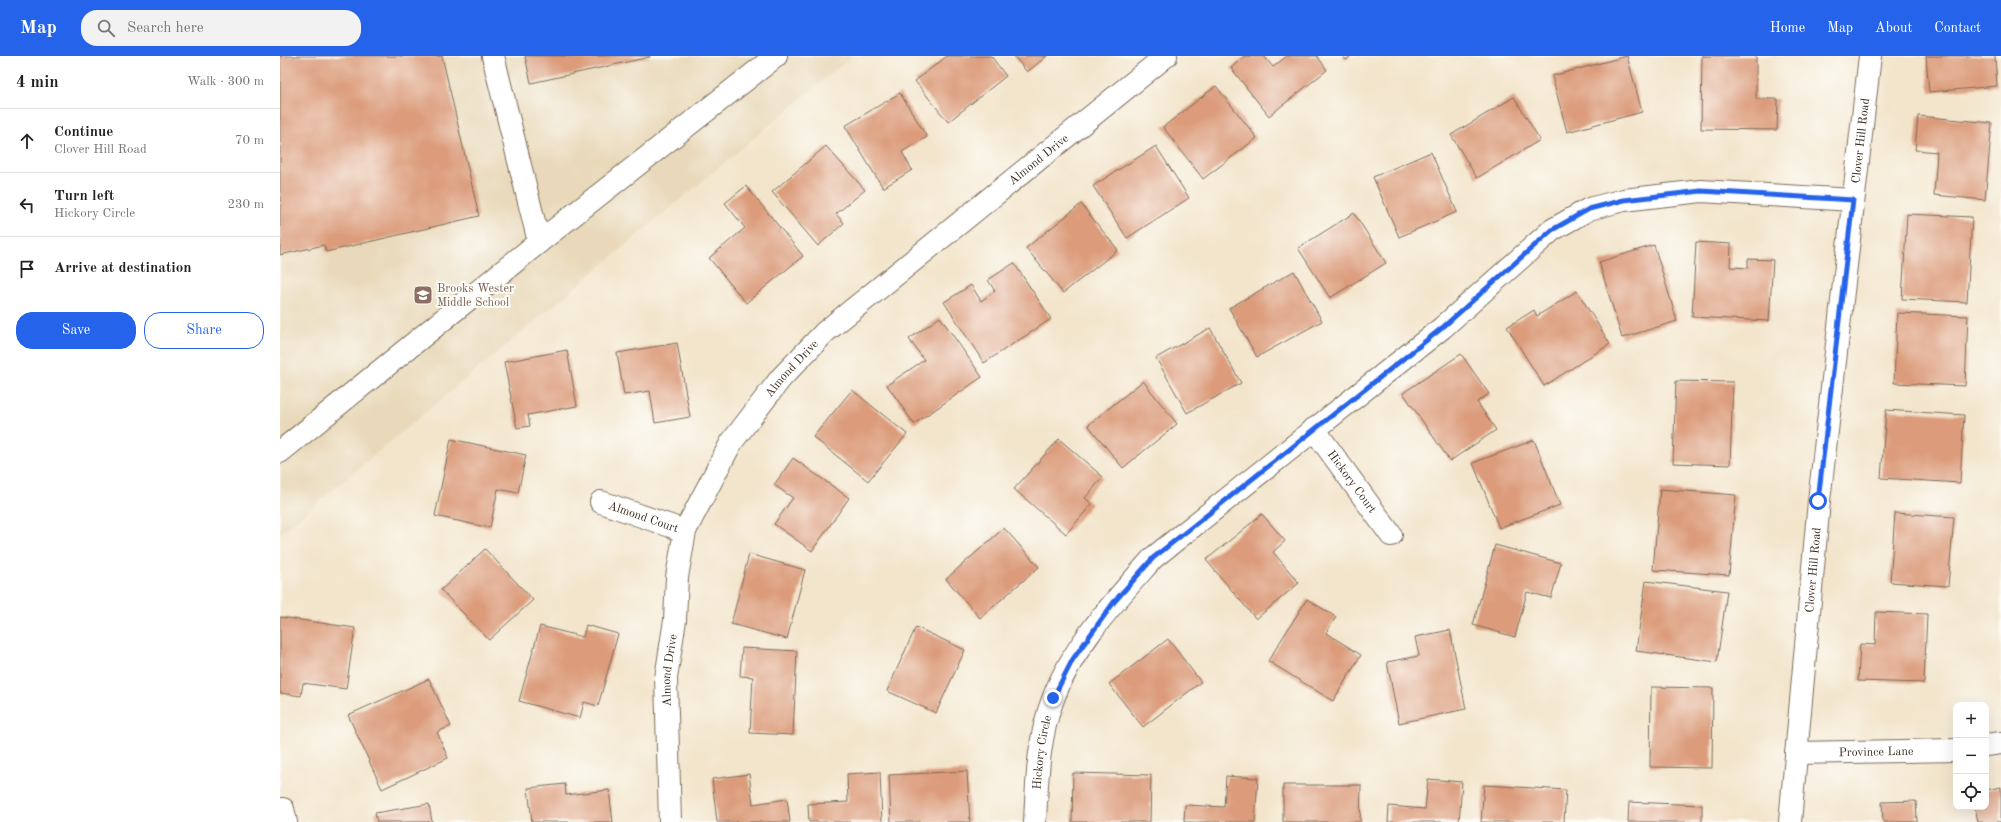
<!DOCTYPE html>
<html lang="en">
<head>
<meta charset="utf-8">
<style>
	:root { --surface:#fff; --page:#f2f2f2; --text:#222; --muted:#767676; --line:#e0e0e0; --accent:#2563eb }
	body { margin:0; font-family:"Old Standard TT",serif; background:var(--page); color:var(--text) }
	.controls { position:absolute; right:12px; bottom:12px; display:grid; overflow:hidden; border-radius:8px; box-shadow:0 4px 16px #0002 }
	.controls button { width:36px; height:36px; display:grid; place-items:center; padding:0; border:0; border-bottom:1px solid var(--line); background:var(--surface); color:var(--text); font:20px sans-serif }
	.stop { position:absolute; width:12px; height:12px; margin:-9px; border:3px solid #2563eb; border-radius:50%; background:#fff }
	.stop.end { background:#2563eb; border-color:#fff; box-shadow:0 1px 4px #0008 }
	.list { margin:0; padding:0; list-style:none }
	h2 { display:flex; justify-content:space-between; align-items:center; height:52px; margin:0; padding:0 16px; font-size:17px }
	h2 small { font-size:13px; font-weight:400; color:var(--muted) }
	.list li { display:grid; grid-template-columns:26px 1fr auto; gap:12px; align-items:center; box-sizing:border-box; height:64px; padding:0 16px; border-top:1px solid var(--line) }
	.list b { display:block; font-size:15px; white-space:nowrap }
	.list p { margin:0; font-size:13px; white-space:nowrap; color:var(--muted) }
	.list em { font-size:13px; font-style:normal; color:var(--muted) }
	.actions { display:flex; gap:8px; padding:12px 16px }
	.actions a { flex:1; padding:9px 0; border:1px solid var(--accent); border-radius:16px; text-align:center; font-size:14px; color:var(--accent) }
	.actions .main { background:var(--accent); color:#fff }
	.icon { flex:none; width:22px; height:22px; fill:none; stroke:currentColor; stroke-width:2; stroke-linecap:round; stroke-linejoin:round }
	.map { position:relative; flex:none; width:1721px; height:766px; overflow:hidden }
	header { display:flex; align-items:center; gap:24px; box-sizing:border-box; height:56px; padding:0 20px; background:var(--accent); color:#fff }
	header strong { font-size:19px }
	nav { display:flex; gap:22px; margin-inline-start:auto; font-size:14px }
	.search { width:280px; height:36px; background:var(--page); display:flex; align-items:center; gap:10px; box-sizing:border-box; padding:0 14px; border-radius:16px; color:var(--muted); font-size:15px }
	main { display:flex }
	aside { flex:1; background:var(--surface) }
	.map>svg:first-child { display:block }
</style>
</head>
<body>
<header>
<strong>Map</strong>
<div class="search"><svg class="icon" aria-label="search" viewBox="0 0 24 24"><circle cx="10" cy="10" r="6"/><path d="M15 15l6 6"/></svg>Search here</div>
<nav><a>Home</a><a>Map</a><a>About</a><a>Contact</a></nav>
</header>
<main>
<aside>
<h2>4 min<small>Walk · 300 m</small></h2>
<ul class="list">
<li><svg class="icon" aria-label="ahead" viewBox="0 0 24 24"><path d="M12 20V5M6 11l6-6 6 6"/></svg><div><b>Continue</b><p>Clover Hill Road</p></div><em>70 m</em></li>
<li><svg class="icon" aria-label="left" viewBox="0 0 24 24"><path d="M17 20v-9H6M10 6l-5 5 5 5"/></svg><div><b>Turn left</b><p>Hickory Circle</p></div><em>230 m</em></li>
<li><svg class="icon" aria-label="arrive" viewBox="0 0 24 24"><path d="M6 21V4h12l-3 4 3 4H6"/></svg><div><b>Arrive at destination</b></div></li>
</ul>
<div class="actions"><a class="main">Save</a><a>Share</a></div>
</aside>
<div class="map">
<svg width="1721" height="766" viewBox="0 0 1721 766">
	<rect width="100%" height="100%" fill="#fdfcf7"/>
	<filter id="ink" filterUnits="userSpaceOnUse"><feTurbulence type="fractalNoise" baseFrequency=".025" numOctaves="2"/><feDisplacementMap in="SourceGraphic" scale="8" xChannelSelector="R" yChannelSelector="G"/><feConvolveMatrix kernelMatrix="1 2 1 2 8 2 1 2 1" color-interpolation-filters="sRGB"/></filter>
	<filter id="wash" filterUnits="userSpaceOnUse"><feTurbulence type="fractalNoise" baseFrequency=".012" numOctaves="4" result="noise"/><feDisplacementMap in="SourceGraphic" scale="16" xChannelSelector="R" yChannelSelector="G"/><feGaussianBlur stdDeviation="0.9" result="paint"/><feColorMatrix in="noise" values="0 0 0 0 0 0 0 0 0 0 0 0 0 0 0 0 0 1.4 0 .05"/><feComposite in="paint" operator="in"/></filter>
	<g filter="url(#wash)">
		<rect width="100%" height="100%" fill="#f3e5cc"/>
		<polygon fill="#e9d9ba" points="0,0 572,0 0,478"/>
		<g id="blocks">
			<g fill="#dc9c7b">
				<polygon points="0,0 162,0 199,160 46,196 44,189 0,199"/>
				<polygon points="245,0 370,0 370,1 251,27"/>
				<polygon points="667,0 711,0 726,20 668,66 635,25"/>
				<polygon points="734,0 767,0 747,16"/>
				<polygon points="965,0 984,0 993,11 1007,0 1037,0 1047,14 989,60 951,12"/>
				<polygon points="1062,0 1071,0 1066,4"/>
				<polygon points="1347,0 1362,56 1287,76 1272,20"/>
				<polygon points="1422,0 1476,0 1476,43 1498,43 1497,74 1421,73"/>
				<polygon points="1646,0 1715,0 1717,30 1649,36"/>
				<polygon points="936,30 977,82 923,123 883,71"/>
				<polygon points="620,37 647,81 622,96 632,114 603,132 565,70"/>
				<polygon points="1234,41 1260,84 1197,122 1171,79"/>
				<polygon points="1638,60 1712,67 1705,144 1654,139 1657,96 1635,94"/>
				<polygon points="546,90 585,134 556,158 564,167 538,190 492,136"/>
				<polygon points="876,90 909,142 847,182 813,130"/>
				<polygon points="1151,96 1177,156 1119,181 1093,121"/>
				<polygon points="466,130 523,200 466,247 429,202 465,172 445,147"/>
				<polygon points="801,148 838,194 783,237 746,192"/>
				<polygon points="1074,157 1106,207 1050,242 1018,192"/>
				<polygon points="1627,158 1692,161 1687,246 1622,243"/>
				<polygon points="1416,186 1451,188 1450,211 1468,212 1468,203 1493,204 1489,265 1412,261"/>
				<polygon points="1374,189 1397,265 1342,282 1319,206"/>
				<polygon points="734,207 771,263 704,307 664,246 691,229 701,245 715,235 708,224"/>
				<polygon points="1014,215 1042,265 977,301 949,252"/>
				<polygon points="1297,235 1330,288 1264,330 1227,271 1254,254 1257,260"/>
				<polygon points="1617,257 1688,260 1685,330 1614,327"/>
				<polygon points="660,261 702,321 634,368 607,329 644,304 629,283"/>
				<polygon points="930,272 961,327 907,357 876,302"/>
				<polygon points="397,287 410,361 375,367 370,335 344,339 337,297"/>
				<polygon points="287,294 297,350 248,359 250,370 237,372 224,306"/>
				<polygon points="1181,298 1209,338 1197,346 1216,374 1170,405 1123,337"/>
				<polygon points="863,325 897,368 843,412 808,369"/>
				<polygon points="1396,325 1453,326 1450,409 1393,407"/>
				<polygon points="572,334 627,378 588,425 533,381"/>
				<polygon points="1606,354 1684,359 1680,427 1601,422"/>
				<polygon points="171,383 246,399 238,437 218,433 210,472 155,460"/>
				<polygon points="779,383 823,421 805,442 812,448 786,478 734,433"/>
				<polygon points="1254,384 1280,449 1219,472 1193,407"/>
				<polygon points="513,402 569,442 532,495 494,468 513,442 494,429"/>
				<polygon points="1380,433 1456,439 1449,519 1373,514"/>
				<polygon points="1615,457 1674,461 1668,530 1610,526"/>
				<polygon points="982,458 1005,485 993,496 1019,527 976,563 926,504"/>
				<polygon points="724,472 759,511 700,562 666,523"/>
				<polygon points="1215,489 1281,507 1271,542 1247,536 1235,581 1193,569"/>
				<polygon points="205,493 253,544 209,584 161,534"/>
				<polygon points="469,498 525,514 507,583 451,568"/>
				<polygon points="1366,525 1447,535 1437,606 1356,595"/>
				<polygon points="1027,543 1056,561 1046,577 1081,599 1053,645 988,605"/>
				<polygon points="1596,556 1647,558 1644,627 1578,625 1580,588 1595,589"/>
				<polygon points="0,561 75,572 66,633 23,627 21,640 0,637"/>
				<polygon points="306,569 338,578 318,650 304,646 300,662 239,645 260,570 303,581"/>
				<polygon points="636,571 685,594 656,657 607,635"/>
				<polygon points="1170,574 1186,653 1119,667 1107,606 1139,600 1135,581"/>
				<polygon points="888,583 921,626 863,671 829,628"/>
				<polygon points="462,592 517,595 513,679 470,677 473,621 460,620"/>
				<polygon points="149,623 171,670 157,676 168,702 102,733 68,659"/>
				<polygon points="1371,631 1433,632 1432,712 1370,711"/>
				<polygon points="687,715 690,766 611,766 609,719"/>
				<polygon points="600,716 602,766 529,766 528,748 568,746 567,718"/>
				<polygon points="793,717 871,719 870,766 792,766"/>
				<polygon points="469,718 473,748 507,743 510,766 437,766 432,723"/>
				<polygon points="946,720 978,722 975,766 904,766 905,749 944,751"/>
				<polygon points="1148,723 1182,726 1179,766 1108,766 1109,750 1145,753"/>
				<polygon points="285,728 286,739 329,734 333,766 252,766 248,732"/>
				<polygon points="1003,729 1081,729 1080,766 1003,766"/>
				<polygon points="1204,729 1286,734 1284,766 1201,766"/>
				<polygon points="1721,731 1721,766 1698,766 1695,751 1706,751 1706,734"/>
				<polygon points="1636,745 1637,766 1603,766 1602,746"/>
				<polygon points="1349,746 1422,749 1422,766 1348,766"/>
				<polygon points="149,748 152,766 97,766 95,757"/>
			</g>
		</g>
	</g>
	<g filter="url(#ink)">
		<use href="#blocks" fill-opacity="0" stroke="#7b6b5b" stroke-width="1"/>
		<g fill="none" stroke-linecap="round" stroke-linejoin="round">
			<defs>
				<g id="minor">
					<polyline points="213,0 259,186"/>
					<path id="s1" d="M1034,373L1111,479"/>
					<polyline points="0,396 259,186 496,0"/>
					<path id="s2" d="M321,446L405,475"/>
					<polyline points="1706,689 1721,687"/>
					<path id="s3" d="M1516,697L1676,694"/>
					<polyline points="3,753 6,766"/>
					<path id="s4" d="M390,766L386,622L395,564L397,521L405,475L451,387L501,322L545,276L886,0"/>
					<path id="s5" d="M755,766C757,725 758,682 773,643C793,589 836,544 873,502L1162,272L1272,174L1309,153L1344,144L1421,135L1573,144"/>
					<path id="s6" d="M1510,766L1539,445L1590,0"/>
				</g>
			</defs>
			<use href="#minor" stroke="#7b6b5b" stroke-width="24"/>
			<use href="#minor" stroke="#fff" stroke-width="22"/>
		</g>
	</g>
	<g fill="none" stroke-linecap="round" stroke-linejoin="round" filter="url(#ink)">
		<polyline stroke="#2563eb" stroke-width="5" points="773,642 793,603 834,546 873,502 1162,272 1272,174 1309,153 1344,144 1421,135 1573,144 1538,445"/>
	</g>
	<defs>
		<symbol id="school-square" viewBox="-11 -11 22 22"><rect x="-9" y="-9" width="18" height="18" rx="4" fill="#8d6e63" stroke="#fdfcf7"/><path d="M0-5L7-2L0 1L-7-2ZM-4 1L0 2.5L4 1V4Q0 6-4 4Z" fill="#fff"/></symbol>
	</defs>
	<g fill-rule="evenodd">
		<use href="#school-square" x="132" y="228" width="22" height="22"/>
	</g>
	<g text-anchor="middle" stroke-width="4" stroke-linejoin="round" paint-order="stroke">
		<g font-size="12" fill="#3b2a1e" stroke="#fdfcf7">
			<text dy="4" stroke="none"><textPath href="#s6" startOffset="685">Clover Hill Road</textPath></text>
			<text dy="4" stroke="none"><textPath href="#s4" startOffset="812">Almond Drive</textPath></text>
			<text dy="4" stroke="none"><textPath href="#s4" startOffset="488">Almond Drive</textPath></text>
			<text dy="4" stroke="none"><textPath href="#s1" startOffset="65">Hickory Court</textPath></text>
			<text dy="4" stroke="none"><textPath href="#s2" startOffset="45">Almond Court</textPath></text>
			<text dy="4" stroke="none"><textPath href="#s6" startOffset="253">Clover Hill Road</textPath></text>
			<text dy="4" stroke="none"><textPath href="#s4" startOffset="152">Almond Drive</textPath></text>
			<text dy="4" stroke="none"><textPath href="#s3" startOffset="80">Province Lane</textPath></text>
			<text dy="4" stroke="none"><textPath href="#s5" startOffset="70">Hickory Circle</textPath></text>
		</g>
		<g font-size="12" fill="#785e54" stroke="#fdfcf7" text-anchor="start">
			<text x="157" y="236">Brooks Wester<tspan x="157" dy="14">Middle School</tspan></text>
		</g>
	</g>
</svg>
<div class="controls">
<button>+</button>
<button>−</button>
<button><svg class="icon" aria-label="locate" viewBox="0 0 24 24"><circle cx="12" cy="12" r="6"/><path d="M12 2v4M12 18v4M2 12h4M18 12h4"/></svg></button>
</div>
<div class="stop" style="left:1538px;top:445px"></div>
<div class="stop end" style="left:773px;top:642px"></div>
</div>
</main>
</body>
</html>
